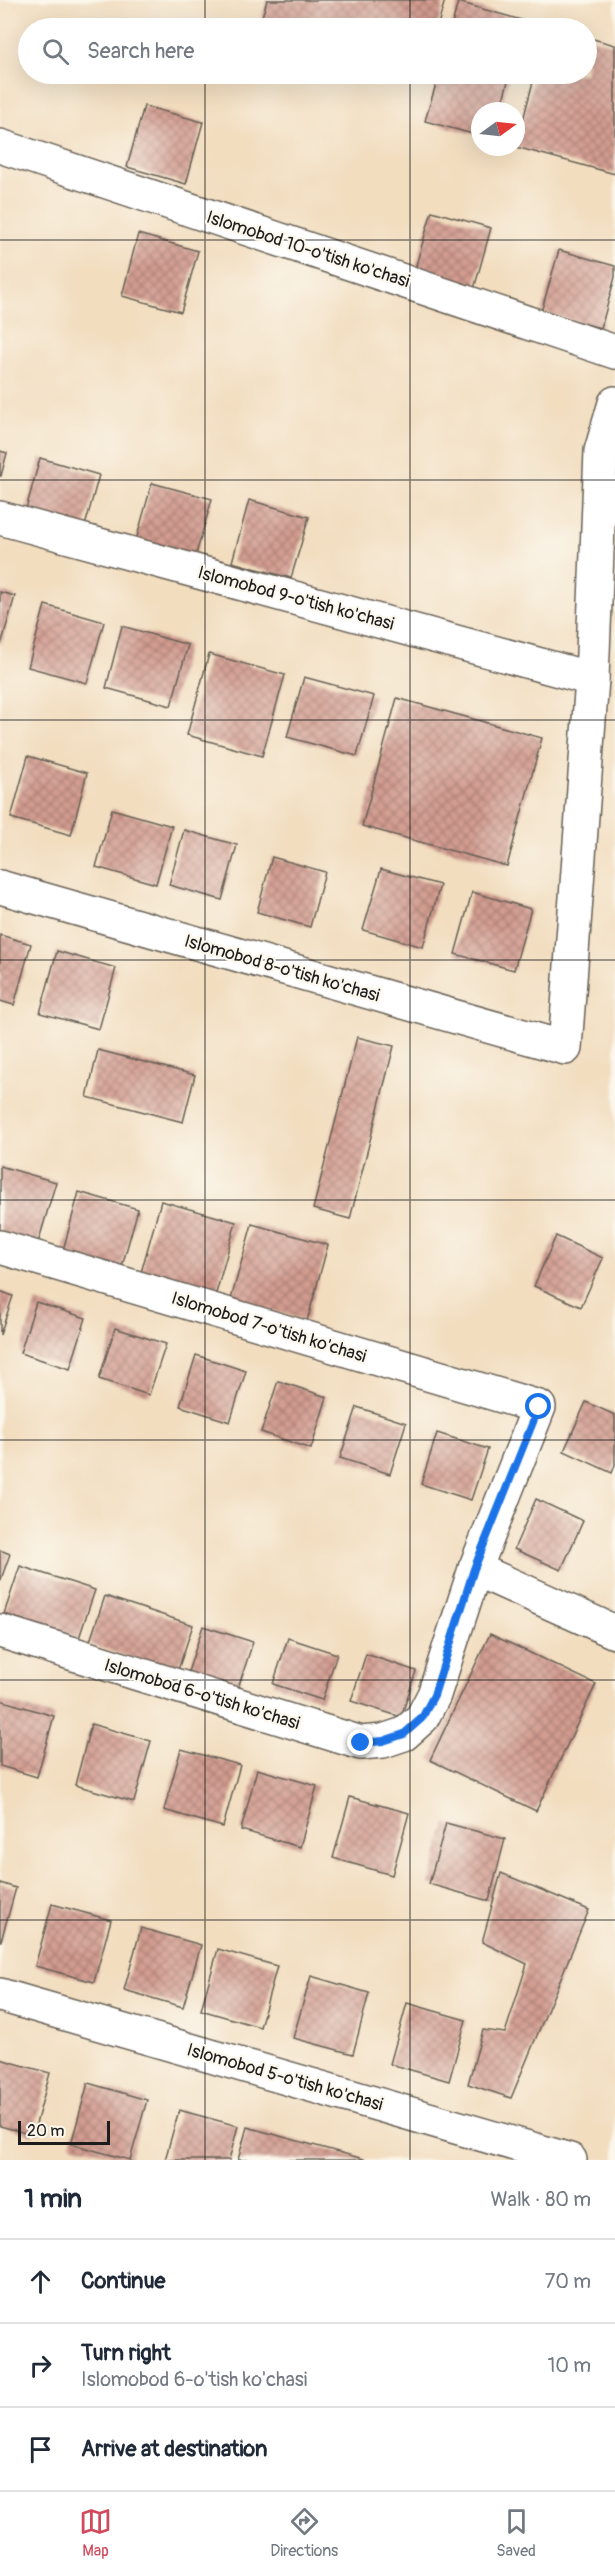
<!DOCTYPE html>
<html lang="en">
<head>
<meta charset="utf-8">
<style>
	:root { --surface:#fff; --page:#f6f6f7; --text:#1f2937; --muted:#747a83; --line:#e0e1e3; --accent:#d1495b }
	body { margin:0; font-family:Pangolin,sans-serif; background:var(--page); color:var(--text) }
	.compass { position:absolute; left:471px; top:102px; width:54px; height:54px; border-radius:50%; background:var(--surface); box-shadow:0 6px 24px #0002; rotate:75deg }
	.scale { position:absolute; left:18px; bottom:15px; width:92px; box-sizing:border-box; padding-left:6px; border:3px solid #1c1c1c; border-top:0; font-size:16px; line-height:21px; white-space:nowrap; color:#1c1c1c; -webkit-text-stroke:4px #fbf7ec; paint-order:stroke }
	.stop { position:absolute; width:18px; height:18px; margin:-14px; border:4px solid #1a73e8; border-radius:50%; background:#fff }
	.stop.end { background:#1a73e8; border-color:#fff; box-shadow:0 2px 6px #0008 }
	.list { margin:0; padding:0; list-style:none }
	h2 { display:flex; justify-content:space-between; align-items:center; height:78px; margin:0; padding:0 24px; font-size:26px }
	h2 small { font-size:20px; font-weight:400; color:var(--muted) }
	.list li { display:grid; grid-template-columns:39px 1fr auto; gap:18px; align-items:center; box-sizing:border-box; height:84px; padding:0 24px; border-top:2px solid var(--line) }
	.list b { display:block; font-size:22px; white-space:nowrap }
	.list p { margin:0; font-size:20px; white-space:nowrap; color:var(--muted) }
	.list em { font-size:20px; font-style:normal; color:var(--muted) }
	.icon { flex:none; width:33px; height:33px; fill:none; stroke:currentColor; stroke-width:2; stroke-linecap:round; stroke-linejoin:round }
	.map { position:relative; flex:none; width:615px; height:2160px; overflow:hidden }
	.search { position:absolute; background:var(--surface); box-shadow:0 6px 24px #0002; left:18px; right:18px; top:18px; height:66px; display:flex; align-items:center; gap:15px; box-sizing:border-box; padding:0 21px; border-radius:33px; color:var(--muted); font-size:22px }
	.sheet { height:330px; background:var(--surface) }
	nav { display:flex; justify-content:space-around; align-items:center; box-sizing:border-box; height:84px; border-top:2px solid var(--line); background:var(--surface); font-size:16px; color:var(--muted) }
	nav a { display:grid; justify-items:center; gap:3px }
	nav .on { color:var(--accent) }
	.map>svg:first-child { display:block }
</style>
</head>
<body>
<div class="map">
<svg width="615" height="2160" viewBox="0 0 615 2160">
	<defs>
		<pattern id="building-cross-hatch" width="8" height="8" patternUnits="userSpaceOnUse" patternTransform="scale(1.5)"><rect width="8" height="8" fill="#d39c90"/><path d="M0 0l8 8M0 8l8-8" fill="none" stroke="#aa7e75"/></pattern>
	</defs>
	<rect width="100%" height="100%" fill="#fbf7ec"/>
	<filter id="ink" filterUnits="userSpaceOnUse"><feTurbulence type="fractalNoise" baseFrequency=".0167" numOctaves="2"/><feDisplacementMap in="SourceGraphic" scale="12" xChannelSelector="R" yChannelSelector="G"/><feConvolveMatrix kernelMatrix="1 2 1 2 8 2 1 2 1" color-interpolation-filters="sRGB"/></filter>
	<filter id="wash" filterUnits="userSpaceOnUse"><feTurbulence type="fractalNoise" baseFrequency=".008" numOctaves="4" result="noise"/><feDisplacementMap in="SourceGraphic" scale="24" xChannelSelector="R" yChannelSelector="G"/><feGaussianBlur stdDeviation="1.35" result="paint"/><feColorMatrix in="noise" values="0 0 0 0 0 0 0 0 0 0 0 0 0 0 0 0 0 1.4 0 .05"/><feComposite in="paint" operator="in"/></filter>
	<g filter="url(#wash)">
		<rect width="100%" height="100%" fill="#f2ddbf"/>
		<g id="blocks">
			<g fill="url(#building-cross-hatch)">
				<polygon points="267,0 445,0 437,28 266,28 259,27"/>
				<polygon points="458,2 525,21 523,28 451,28"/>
				<polygon points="586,37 615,45 615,174 516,147 535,74 586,74"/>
				<polygon points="439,74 510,74 500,111 480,111 480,136 425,121"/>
				<polygon points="144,106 203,122 186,184 127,167"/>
				<polygon points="432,211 491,228 474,289 414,272"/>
				<polygon points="138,234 198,251 181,312 122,296"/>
				<polygon points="559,250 615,266 615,277 601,328 541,312"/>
				<polygon points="0,451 7,453 1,476 0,476"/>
				<polygon points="40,458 99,475 82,537 23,520"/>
				<polygon points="152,483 212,499 194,561 135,544"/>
				<polygon points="249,500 309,517 291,578 232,562"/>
				<polygon points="0,592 15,596 1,645 0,645"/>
				<polygon points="45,605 104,622 87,683 28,667"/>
				<polygon points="122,626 188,645 171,706 106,688"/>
				<polygon points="209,654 285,675 262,756 187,735"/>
				<polygon points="304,677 374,696 357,756 287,737"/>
				<polygon points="397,698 542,738 507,866 362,826"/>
				<polygon points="28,756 87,773 71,835 11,818"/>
				<polygon points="112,809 172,826 156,884 96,867"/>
				<polygon points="184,830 237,845 222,900 169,885"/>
				<polygon points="272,857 325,872 310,927 257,912"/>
				<polygon points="381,869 440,885 423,947 363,930"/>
				<polygon points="472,892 531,909 514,970 455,954"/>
				<polygon points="0,935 31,944 14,1005 0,1001"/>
				<polygon points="57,951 116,968 99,1029 40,1013"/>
				<polygon points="357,1037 394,1046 350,1219 313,1209"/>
				<polygon points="98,1050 195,1075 183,1122 87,1097"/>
				<polygon points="0,1166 56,1182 38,1243 0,1233"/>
				<polygon points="79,1192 138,1209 121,1270 62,1254"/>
				<polygon points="161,1201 236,1222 215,1297 140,1276"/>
				<polygon points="252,1224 328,1245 307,1321 231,1299"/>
				<polygon points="556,1236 603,1258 581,1307 534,1286"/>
				<polygon points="0,1291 13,1296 0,1335"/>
				<polygon points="36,1302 86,1318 70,1369 20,1353"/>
				<polygon points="115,1328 166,1344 149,1395 99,1379"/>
				<polygon points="196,1355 246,1371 230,1422 180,1406"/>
				<polygon points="278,1381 327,1397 311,1449 261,1432"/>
				<polygon points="586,1402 615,1415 615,1465 612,1473 564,1451"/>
				<polygon points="357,1407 406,1423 390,1474 340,1458"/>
				<polygon points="437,1433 488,1449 471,1500 421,1484"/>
				<polygon points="536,1499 583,1521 561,1570 514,1549"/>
				<polygon points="0,1550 10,1554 0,1582"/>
				<polygon points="20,1566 95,1590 79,1638 4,1614"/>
				<polygon points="105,1596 193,1625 177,1673 89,1644"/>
				<polygon points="203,1626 253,1642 238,1688 188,1672"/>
				<polygon points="490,1634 596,1684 536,1811 430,1760"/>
				<polygon points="288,1638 337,1654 322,1700 273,1684"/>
				<polygon points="366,1654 416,1671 401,1717 351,1701"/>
				<polygon points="0,1700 54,1716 37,1777 0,1766"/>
				<polygon points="91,1724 151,1741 134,1802 75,1785"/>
				<polygon points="181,1749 240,1765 223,1827 164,1810"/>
				<polygon points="257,1769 317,1786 300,1847 241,1830"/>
				<polygon points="350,1797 409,1813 392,1875 333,1858"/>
				<polygon points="446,1823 505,1839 489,1901 429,1884"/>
				<polygon points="501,1873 589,1910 511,2098 468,2084 483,2030 505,2033 527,1964 482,1942"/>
				<polygon points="0,1883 16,1888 1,1941 0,1941"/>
				<polygon points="52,1904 111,1920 94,1982 35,1966"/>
				<polygon points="141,1928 201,1945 183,2007 124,1990"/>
				<polygon points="218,1949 277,1966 260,2027 201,2010"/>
				<polygon points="311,1976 369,1993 353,2054 293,2038"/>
				<polygon points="407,2003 466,2020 449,2081 390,2064"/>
				<polygon points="0,2059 50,2073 33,2135 0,2126"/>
				<polygon points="88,2083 147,2100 130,2160 71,2144"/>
				<polygon points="179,2110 238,2126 229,2160 165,2160"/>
				<polygon points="247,2127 364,2159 364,2160 238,2160"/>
			</g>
		</g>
	</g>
	<g filter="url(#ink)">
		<use href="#blocks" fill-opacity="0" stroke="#676055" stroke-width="1.5"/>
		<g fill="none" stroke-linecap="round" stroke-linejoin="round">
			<defs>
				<g id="minor">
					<polyline points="0,146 615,352"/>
					<polyline points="0,518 592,679"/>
					<polyline points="0,887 565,1048 592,679 601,451 615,403"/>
					<polyline points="0,1247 539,1407 475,1569 434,1695 422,1718 404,1734 383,1741 361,1743 0,1631"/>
					<polyline points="475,1569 615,1632"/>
					<polyline points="0,1995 570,2160"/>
				</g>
			</defs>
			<use href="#minor" stroke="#676055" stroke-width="36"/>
			<use href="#minor" stroke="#fff" stroke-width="33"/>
		</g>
	</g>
	<g fill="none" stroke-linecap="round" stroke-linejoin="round" filter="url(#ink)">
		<polyline stroke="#1a73e8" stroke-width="8" points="361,1743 383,1741 404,1734 422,1718 434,1695 474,1569 539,1407"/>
	</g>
	<path fill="none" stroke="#1c1c1c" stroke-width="1.5" stroke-opacity="0.55" d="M205,0V28M410,0V28M205,74V2160M410,74V2160M0,240H615M0,480H615M0,720H615M0,960H615M0,1200H615M0,1440H615M0,1680H615M0,1920H615"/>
	<g text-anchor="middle" stroke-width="4.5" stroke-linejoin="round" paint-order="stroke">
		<g font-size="18" fill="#1c1c1c" stroke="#fbf7ec">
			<text transform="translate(308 249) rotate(18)" y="6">Islomobod 10-o'tish ko'chasi</text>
			<text transform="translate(296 598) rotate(15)" y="6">Islomobod 9-o'tish ko'chasi</text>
			<text transform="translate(282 968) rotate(16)" y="6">Islomobod 8-o'tish ko'chasi</text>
			<text transform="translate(269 1327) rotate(17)" y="6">Islomobod 7-o'tish ko'chasi</text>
			<text transform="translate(202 1694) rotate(17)" y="6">Islomobod 6-o'tish ko'chasi</text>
			<text transform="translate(285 2077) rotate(16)" y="6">Islomobod 5-o'tish ko'chasi</text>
		</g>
	</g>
</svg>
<svg class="compass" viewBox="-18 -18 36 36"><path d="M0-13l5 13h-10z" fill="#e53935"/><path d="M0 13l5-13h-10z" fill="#747a83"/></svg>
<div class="scale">20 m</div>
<div class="stop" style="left:539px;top:1407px"></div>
<div class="stop end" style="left:361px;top:1743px"></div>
<div class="search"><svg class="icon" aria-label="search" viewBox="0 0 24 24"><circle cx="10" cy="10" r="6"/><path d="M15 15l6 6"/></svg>Search here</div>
</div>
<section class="sheet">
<h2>1 min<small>Walk · 80 m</small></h2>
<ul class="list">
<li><svg class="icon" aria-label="ahead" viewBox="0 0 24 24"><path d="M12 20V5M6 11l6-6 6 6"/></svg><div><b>Continue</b></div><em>70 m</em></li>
<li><svg class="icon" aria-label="right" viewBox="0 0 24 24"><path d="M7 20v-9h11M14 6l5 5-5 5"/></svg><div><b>Turn right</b><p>Islomobod 6-o'tish ko'chasi</p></div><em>10 m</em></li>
<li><svg class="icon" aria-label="arrive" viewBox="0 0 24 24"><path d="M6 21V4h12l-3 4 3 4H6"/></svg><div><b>Arrive at destination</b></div></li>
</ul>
</section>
<nav>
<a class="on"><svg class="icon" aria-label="map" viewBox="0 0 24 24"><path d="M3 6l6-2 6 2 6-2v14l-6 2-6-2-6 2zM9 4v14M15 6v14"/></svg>Map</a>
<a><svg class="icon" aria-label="directions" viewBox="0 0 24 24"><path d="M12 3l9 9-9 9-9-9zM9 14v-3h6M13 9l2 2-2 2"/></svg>Directions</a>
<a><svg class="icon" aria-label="saved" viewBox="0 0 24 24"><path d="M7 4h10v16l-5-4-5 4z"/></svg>Saved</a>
</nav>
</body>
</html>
